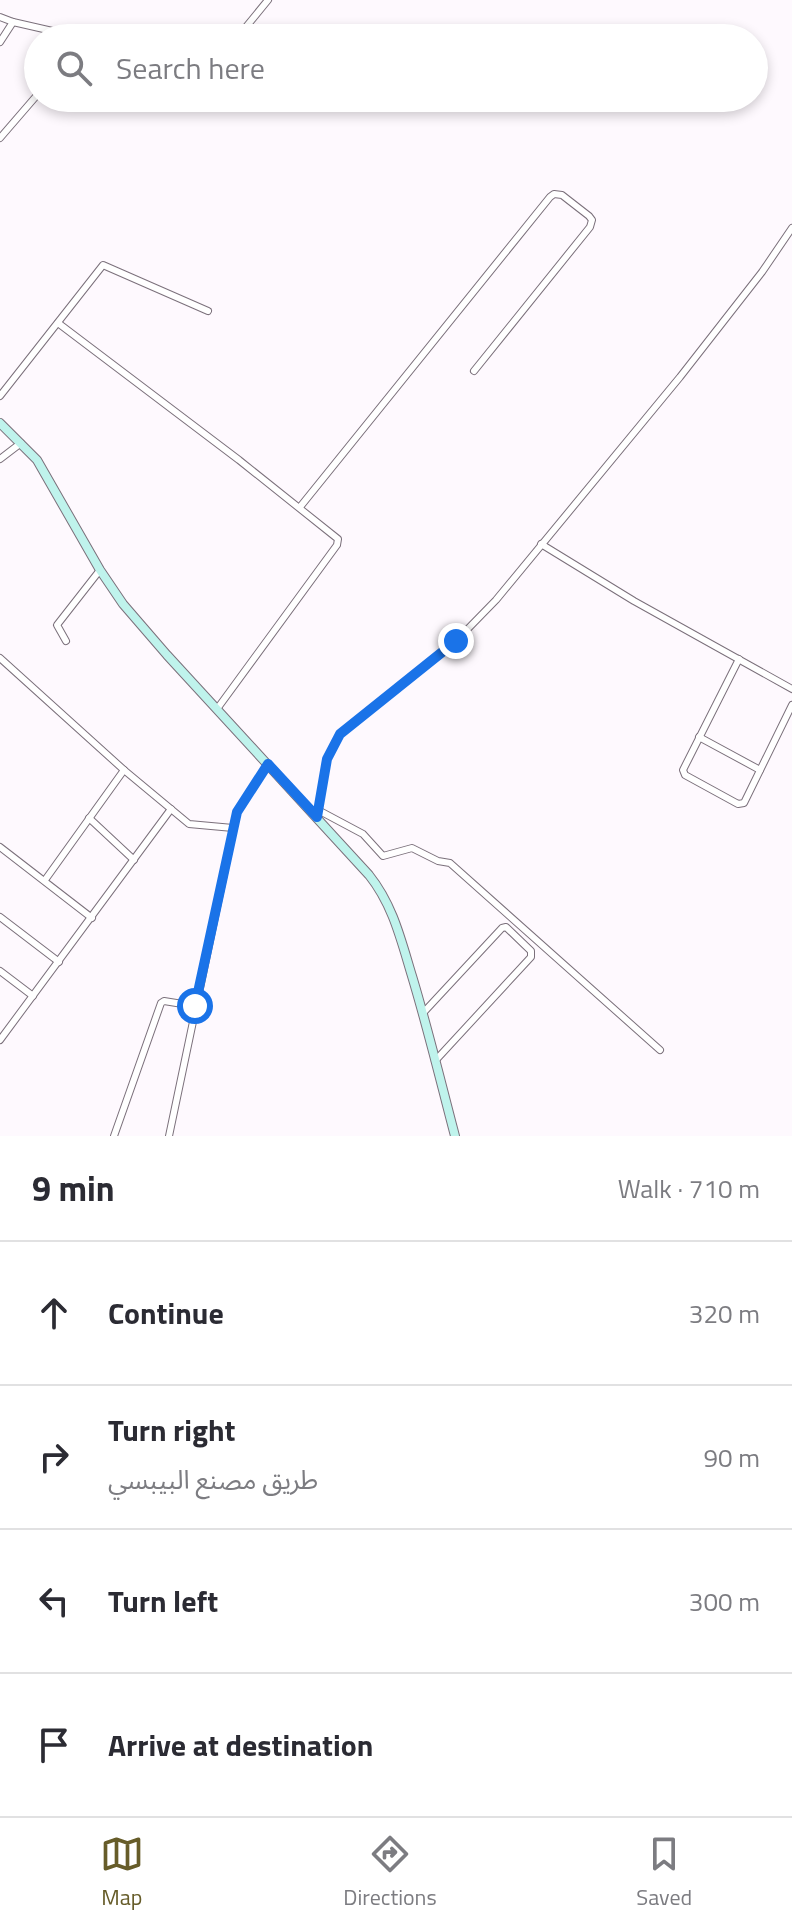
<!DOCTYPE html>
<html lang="en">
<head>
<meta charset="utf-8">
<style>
	:root { --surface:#fff; --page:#f2f2f3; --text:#2b2b33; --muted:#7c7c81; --line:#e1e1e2; --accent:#665c29 }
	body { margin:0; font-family:"Titillium Web","Noto Sans Arabic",sans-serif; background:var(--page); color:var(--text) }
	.stop { position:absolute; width:24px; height:24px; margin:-18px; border:6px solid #1a73e8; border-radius:50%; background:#fff }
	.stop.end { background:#1a73e8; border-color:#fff; box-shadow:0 2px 8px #0008 }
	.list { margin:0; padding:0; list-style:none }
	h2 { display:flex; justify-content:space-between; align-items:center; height:104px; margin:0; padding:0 32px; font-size:34px }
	h2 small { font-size:26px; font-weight:400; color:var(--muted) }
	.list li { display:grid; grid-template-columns:52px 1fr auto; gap:24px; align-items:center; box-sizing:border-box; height:144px; padding:0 32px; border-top:2px solid var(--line) }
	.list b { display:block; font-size:30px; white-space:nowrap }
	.list p { margin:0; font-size:26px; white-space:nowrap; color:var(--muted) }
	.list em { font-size:26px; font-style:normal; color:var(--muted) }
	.icon { flex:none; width:44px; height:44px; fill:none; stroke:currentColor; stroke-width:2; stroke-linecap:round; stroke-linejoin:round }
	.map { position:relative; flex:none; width:792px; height:1136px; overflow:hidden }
	.search { position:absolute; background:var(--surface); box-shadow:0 4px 12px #0003; left:24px; right:24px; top:24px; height:88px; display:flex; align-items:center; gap:20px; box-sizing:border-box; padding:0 28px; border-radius:44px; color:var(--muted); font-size:30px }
	.sheet { height:680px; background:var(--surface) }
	nav { display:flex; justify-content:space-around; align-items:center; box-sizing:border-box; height:112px; border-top:2px solid var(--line); background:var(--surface); font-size:22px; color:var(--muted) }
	nav a { display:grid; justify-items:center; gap:4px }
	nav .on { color:var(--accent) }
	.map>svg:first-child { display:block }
</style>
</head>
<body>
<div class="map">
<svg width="792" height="1136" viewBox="0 0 792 1136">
	<rect width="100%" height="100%" fill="#fef9fe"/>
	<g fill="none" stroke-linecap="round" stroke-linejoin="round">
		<defs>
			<g id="street">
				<polyline points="0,17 13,22 83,38"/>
				<polyline points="237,38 268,0"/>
				<polyline points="0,42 13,22"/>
				<polyline points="0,138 38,94"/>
				<polyline points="58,323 239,460 338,539 337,545 217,709"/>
				<polyline points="0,396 103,265 208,311"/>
				<polyline points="0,459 21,443"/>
				<polyline points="300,507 550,197 554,194 562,195 589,216 592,220 590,227 474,371"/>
				<polyline points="541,544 634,601 792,689"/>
				<polyline points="66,641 57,625 100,570"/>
				<polyline points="0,658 124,770 189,824 233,828"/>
				<polyline points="739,659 683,770 685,775 738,804 744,803 792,705"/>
				<polyline points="699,737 760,770"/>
				<polyline points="318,810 363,834 383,856 412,848 438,861 450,863 660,1050"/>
				<polyline points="317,817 327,759 340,734 456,641 496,600 680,377 762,272 792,228"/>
				<polyline points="89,818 134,860"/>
				<polyline points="0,847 92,918"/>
				<polyline points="45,880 124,770"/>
				<polyline points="0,917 59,962"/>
				<polyline points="0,971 33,996"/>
				<polyline points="423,1013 502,928 506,927 531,951 531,957 435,1061"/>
				<polyline points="0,1040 171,809"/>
				<polyline points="114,1136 161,1003 164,1001 195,1006"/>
				<polyline points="169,1136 237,812 268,764"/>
			</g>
			<path id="secondary" d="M0,423L37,460L100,570L123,604L167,655L369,875C393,905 401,940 412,976C428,1029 441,1083 455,1136"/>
		</defs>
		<use href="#street" stroke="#7b707b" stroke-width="8"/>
		<use href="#secondary" stroke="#7b707b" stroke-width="10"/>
		<use href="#street" stroke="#fff" stroke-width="6"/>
		<use href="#secondary" stroke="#bff3ec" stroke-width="8"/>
	</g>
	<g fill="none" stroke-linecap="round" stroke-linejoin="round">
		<polyline stroke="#1a73e8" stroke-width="10" points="195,1006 237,812 268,764 317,817 327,759 340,734 456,641"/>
	</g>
</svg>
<div class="stop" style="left:195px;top:1006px"></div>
<div class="stop end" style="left:456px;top:641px"></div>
<div class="search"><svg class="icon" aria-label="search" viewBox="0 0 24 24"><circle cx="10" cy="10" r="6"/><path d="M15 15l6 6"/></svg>Search here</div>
</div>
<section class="sheet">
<h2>9 min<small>Walk · 710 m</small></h2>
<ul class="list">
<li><svg class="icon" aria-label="ahead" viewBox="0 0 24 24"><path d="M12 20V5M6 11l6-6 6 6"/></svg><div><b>Continue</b></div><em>320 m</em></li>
<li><svg class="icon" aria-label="right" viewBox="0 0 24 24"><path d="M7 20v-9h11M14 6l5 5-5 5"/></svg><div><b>Turn right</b><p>طريق مصنع البيبسي</p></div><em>90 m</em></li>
<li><svg class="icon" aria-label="left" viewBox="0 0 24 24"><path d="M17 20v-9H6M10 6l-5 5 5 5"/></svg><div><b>Turn left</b></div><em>300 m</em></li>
<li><svg class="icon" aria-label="arrive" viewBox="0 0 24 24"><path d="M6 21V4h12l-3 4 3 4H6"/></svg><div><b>Arrive at destination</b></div></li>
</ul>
</section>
<nav>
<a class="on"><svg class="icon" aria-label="map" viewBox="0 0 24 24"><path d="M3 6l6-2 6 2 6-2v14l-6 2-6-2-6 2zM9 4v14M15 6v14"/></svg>Map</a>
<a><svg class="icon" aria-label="directions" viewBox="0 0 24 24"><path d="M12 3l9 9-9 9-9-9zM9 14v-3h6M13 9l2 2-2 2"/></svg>Directions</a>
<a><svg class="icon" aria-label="saved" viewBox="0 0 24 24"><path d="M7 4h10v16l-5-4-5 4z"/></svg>Saved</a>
</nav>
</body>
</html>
